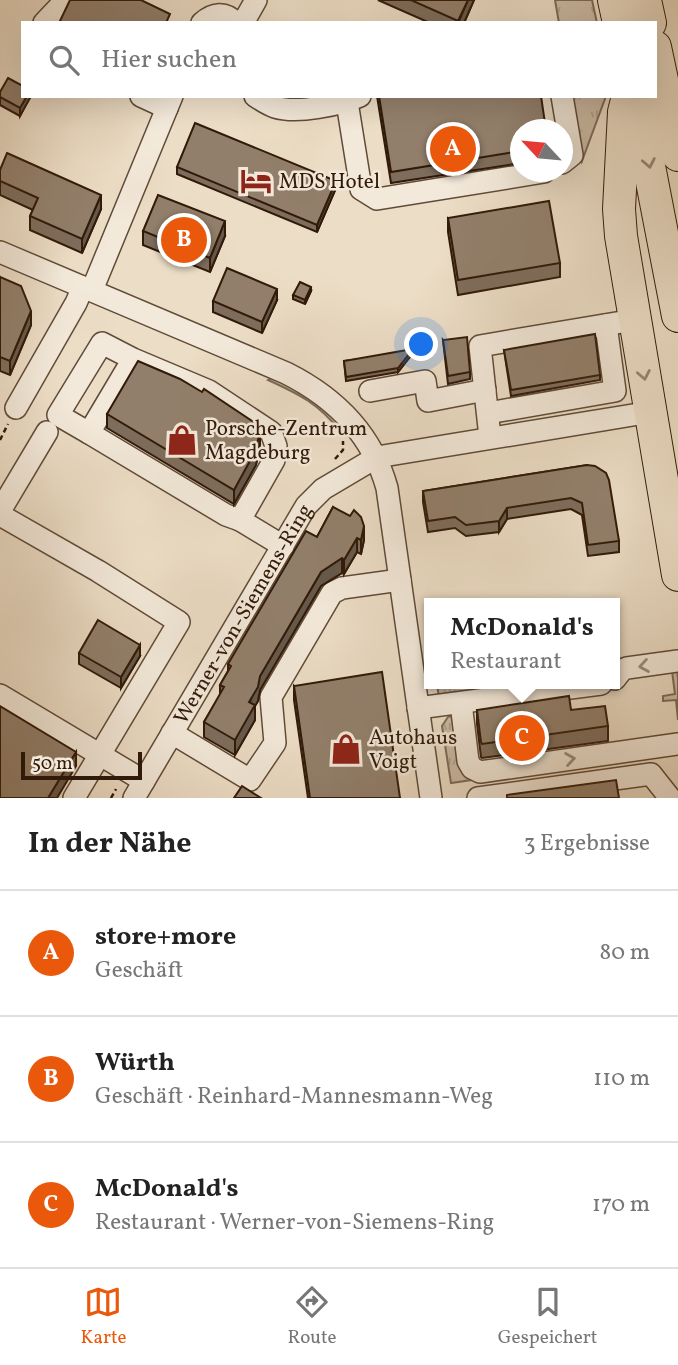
<!DOCTYPE html>
<html lang="de">
<head>
<meta charset="utf-8">
<style>
	:root { --surface:#fff; --page:#f2f2f2; --text:#222; --muted:#767676; --line:#e0e0e0; --accent:#ea580c }
	body { margin:0; font-family:Vollkorn,serif; background:var(--page); color:var(--text) }
	.compass { position:absolute; left:510px; top:119px; width:63px; height:63px; border-radius:50%; background:var(--surface); box-shadow:0 7px 28px #0002; rotate:296deg }
	.scale { position:absolute; left:21px; bottom:18px; width:121px; box-sizing:border-box; padding-left:7px; border:4px solid #311a09; border-top:0; font-size:19px; line-height:24px; white-space:nowrap; color:#311a09; -webkit-text-stroke:5px #f3e9da; paint-order:stroke }
	.you { position:absolute; left:422px; top:345px; width:24px; height:24px; margin:-18px; border:5px solid #fff; border-radius:50%; background:#1a73e8; box-shadow:0 0 0 10px #1a73e833 }
	.badge { display:grid; place-items:center; width:46px; height:46px; border-radius:50%; background:var(--accent); color:#fff; font-size:23px; font-weight:700 }
	.pin { position:absolute; translate:-50% -50%; border:4px solid #fff; box-shadow:0 2px 7px #0006 }
	.popup { position:absolute; left:424px; top:598px; width:196px; height:91px; box-sizing:border-box; display:grid; place-content:center; border-radius:0px; background:var(--surface); filter:drop-shadow(0 2px 5px #0005); font-size:23px; white-space:nowrap; color:var(--muted) }
	.popup b { font-size:26px; color:var(--text) }
	.popup::after { content:''; position:absolute; left:50%; top:100%; margin-left:-14px; border:14px solid transparent; border-top-color:var(--surface) }
	.list { margin:0; padding:0; list-style:none }
	h2 { display:flex; justify-content:space-between; align-items:center; height:91px; margin:0; padding:0 28px; font-size:30px }
	h2 small { font-size:23px; font-weight:400; color:var(--muted) }
	.list li { display:grid; grid-template-columns:46px 1fr auto; gap:21px; align-items:center; box-sizing:border-box; height:126px; padding:0 28px; border-top:2px solid var(--line) }
	.list b { display:block; font-size:26px; white-space:nowrap }
	.list p { margin:0; font-size:23px; white-space:nowrap; color:var(--muted) }
	.list em { font-size:23px; font-style:normal; color:var(--muted) }
	.icon { flex:none; width:38px; height:38px; fill:none; stroke:currentColor; stroke-width:2; stroke-linecap:round; stroke-linejoin:round }
	.map { position:relative; flex:none; width:678px; height:798px; overflow:hidden }
	.search { position:absolute; background:var(--surface); box-shadow:0 7px 28px #0002; left:21px; right:21px; top:21px; height:77px; display:flex; align-items:center; gap:18px; box-sizing:border-box; padding:0 24px; border-radius:0px; color:var(--muted); font-size:26px }
	.sheet { height:469px; background:var(--surface) }
	nav { display:flex; justify-content:space-around; align-items:center; box-sizing:border-box; height:98px; border-top:2px solid var(--line); background:var(--surface); font-size:19px; color:var(--muted) }
	nav a { display:grid; justify-items:center; gap:4px }
	nav .on { color:var(--accent) }
	.map>svg:first-child { display:block }
</style>
</head>
<body>
<div class="map">
<svg width="678" height="798" viewBox="0 0 678 798">
	<defs>
		<pattern id="grass-tufts" width="24" height="20" patternUnits="userSpaceOnUse" patternTransform="scale(1.75)"><rect width="24" height="20" fill="#ccbca6"/><path d="M3 7l-1-3M5 7V3M7 7l1-3M15 17l-1-3M17 17v-4M19 17l1-3" fill="none" stroke="#b0a18e"/></pattern>
	</defs>
	<rect width="100%" height="100%" fill="#ecddc6"/>
	<filter id="stains"><feTurbulence type="fractalNoise" baseFrequency=".00286" numOctaves="4"/><feColorMatrix values="0 0 0 0 .2 0 0 0 0 .09 0 0 0 0 .02 0 0 0 .5 -.17"/></filter>
	<radialGradient id="worn" r=".72"><stop offset=".6" stop-color="#630" stop-opacity="0"/><stop offset="1" stop-color="#630" stop-opacity=".3"/></radialGradient>
	<g fill="url(#grass-tufts)" stroke="#7e6b58" stroke-width="2">
		<polygon points="555,0 592,0 597,23 559,23"/>
		<polygon points="572,96 606,96 582,161"/>
		<path d="M273,377L310,395L345,429L341,432C319,404 299,394 268,380Z"/>
		<polygon points="678,663 678,720 676,700 663,701 663,696 675,694 672,671"/>
		<polygon points="448,684 475,684 477,694 464,691 439,697 437,685"/>
		<polygon points="457,714 479,779 451,783 442,726 448,717"/>
	</g>
	<g fill="none" stroke-linecap="round" stroke-linejoin="round">
		<defs>
			<g id="minor">
				<polyline points="44,23 61,5"/>
				<path d="M202,23C213,13 225,11 236,23"/>
				<polyline points="243,23 256,0"/>
				<polyline points="141,96 167,108"/>
				<path d="M255,96C261,100 269,105 275,107C297,114 340,105 360,96"/>
				<polyline points="562,96 572,155 562,163"/>
				<polyline points="347,102 361,189 377,199 544,172"/>
				<path d="M0,252L286,373C336,398 372,434 387,488L431,798"/>
				<polyline points="92,290 172,96"/>
				<polyline points="133,359 102,343 58,415 89,433 133,359 209,391 271,432 276,446 274,460 240,520 283,546"/>
				<polyline points="370,391 425,381 428,401 485,390"/>
				<polyline points="16,408 76,303 83,287"/>
				<polyline points="488,413 615,391 606,325"/>
				<polyline points="89,433 226,515 240,520"/>
				<polyline points="490,437 480,346 634,320"/>
				<polyline points="0,511 47,432"/>
				<polyline points="0,515 98,571 179,622 74,798"/>
				<polyline points="615,679 622,670 627,668 678,661"/>
				<polyline points="0,695 144,781"/>
				<polyline points="461,703 468,761 472,768 480,772 678,744"/>
				<polyline points="418,708 601,684"/>
				<polyline points="172,733 250,780 275,743 271,697 332,593 342,588 400,580"/>
				<path id="s1" d="M134,798L306,506L323,489L377,457L651,412"/>
				<polyline points="478,798 651,774 670,798"/>
			</g>
			<g id="highway">
				<polyline points="614,0 619,23"/>
				<polyline points="645,0 650,23"/>
				<polyline points="655,47 678,155"/>
				<polyline points="628,96 624,112 619,209 621,236 678,575"/>
				<polyline points="637,104 678,316"/>
			</g>
		</defs>
		<use href="#minor" stroke="#604b38" stroke-width="24"/>
		<use href="#highway" stroke="#311a09" stroke-width="34"/>
		<g stroke="#311a09" stroke-width="2.5" stroke-dasharray="5 3.5" stroke-linecap="butt">
			<polyline points="0,440 8,424"/>
			<polyline points="335,459 343,450 343,441"/>
			<polyline points="111,798 116,789"/>
		</g>
		<use href="#minor" stroke="#f3e9da" stroke-width="21"/>
		<use href="#highway" stroke="#ecddc6" stroke-width="32"/>
	</g>
	<g fill="#7e6d5c" stroke="#311a09" stroke-width="2">
		<polygon points="378,0 474,0 464,23 430,23"/>
		<polygon points="0,92 30,96 20,116 0,105"/>
		<polygon points="377,96 541,96 521,130 521,163 391,183"/>
		<polygon points="177,167 336,188 317,232 177,174"/>
		<polygon points="0,170 101,209 82,253 30,230 30,216 33,210 0,195"/>
		<polygon points="448,218 560,263 560,277 458,295 448,232"/>
		<polygon points="143,231 225,236 210,272 143,245"/>
		<polygon points="0,277 31,325 10,375 0,371"/>
		<polygon points="311,291 305,304 293,299 293,295"/>
		<polygon points="277,300 262,333 213,312 213,301"/>
		<polygon points="443,340 470,372 470,379 448,384"/>
		<polygon points="504,350 600,375 600,380 511,396"/>
		<polygon points="413,353 398,372 346,381 344,361"/>
		<polygon points="107,414 260,444 256,465 234,504 107,428"/>
		<polygon points="587,465 619,541 619,552 588,556 582,515 571,509 507,519 499,532 466,536 455,528 428,532 423,502 423,491"/>
		<polygon points="333,507 364,540 361,554 357,552 344,574 342,573 321,586 260,690 258,701 255,706 255,720 235,755 204,737 204,722 220,696 220,685 228,671 228,664 317,537"/>
		<polygon points="79,653 140,656 121,688 79,664"/>
		<polygon points="294,686 400,798 308,798 294,700"/>
		<polygon points="477,710 571,710 608,726 608,741 482,758 481,757 477,724"/>
	</g>
	<g fill="#66594b" stroke="#311a09" stroke-width="2">
		<polygon points="468,0 474,0 464,23 458,23"/>
		<polygon points="27,96 30,96 30,98 20,116 20,108"/>
		<polygon points="336,181 336,188 317,232 317,225"/>
		<polygon points="101,195 101,209 82,253 82,239"/>
		<polygon points="225,221 225,236 210,272 210,258"/>
		<polygon points="311,287 311,291 305,304 305,300"/>
		<polygon points="277,289 277,300 262,333 262,322"/>
		<polygon points="31,311 31,325 10,375 10,361"/>
		<polygon points="413,349 413,353 398,372 398,368"/>
		<polygon points="260,430 260,444 256,465 234,504 234,490"/>
		<polygon points="507,508 507,519 499,532 499,521"/>
		<polygon points="364,526 364,540 361,554 361,540"/>
		<polygon points="357,538 357,552 344,574 344,560"/>
		<polygon points="342,558 342,573 321,586 260,690 258,701 255,706 255,720 235,755 235,740 260,676 321,572"/>
		<polygon points="140,645 140,656 121,688 121,677"/>
		<polygon points="76,752 76,766 57,798 48,798"/>
	</g>
	<g fill="#927f6b" stroke="#311a09" stroke-width="2">
		<polygon points="70,0 141,0 170,14 166,23 59,23"/>
		<polygon points="411,0 468,0 458,21"/>
		<polygon points="8,78 23,86 23,96 27,96 20,108 0,97 0,92"/>
		<polygon points="379,96 541,96 546,130 521,130 521,151 391,172"/>
		<polygon points="195,123 336,181 317,225 177,167"/>
		<polygon points="7,153 101,195 82,239 30,216 38,198 0,181 0,170"/>
		<polygon points="158,195 225,221 210,258 143,231"/>
		<polygon points="549,201 560,263 458,280 448,218"/>
		<polygon points="227,268 277,289 262,322 213,301"/>
		<polygon points="0,277 21,286 31,311 10,361 0,357"/>
		<polygon points="300,282 311,287 305,300 293,295"/>
		<polygon points="595,334 600,375 511,390 504,350"/>
		<polygon points="467,337 470,372 448,376 443,340"/>
		<polygon points="413,349 398,368 346,377 344,361"/>
		<polygon points="138,361 180,379 202,392 204,389 255,423 260,430 256,450 234,490 107,414"/>
		<polygon points="587,465 595,466 606,473 609,480 619,541 588,545 582,503 571,498 507,508 499,521 466,525 455,517 428,521 423,491"/>
		<polygon points="333,507 350,516 354,510 361,517 364,526 361,540 357,538 344,560 342,558 321,572 260,676 258,687 249,702 255,705 235,740 204,722 224,687 220,685 231,666 228,664 306,531 317,537"/>
		<polygon points="98,620 140,645 121,677 79,653"/>
		<polygon points="382,672 400,798 310,798 294,686"/>
		<polygon points="569,696 571,710 605,706 608,726 482,744 481,742 477,710"/>
		<polygon points="0,706 76,752 48,798 0,798"/>
		<polygon points="616,780 619,798 507,798 507,795"/>
		<polygon points="242,786 261,798 234,798"/>
	</g>
	<defs><path id="oneway-chevron" d="M-2-3.5L2.5 0L-2 3.5" fill="none" stroke-width="1.6" stroke-linecap="round" stroke-linejoin="round" transform="scale(1.75)"/></defs>
	<g stroke="#988571">
		<use href="#oneway-chevron" transform="translate(649 163) rotate(79)"/>
		<use href="#oneway-chevron" transform="translate(644 375) rotate(79)"/>
	</g>
	<g stroke="#9c8c7c">
		<use href="#oneway-chevron" transform="translate(644 666) rotate(171)"/>
		<use href="#oneway-chevron" transform="translate(570 759) rotate(-9)"/>
	</g>
	<defs>
		<symbol id="hotel-bare" viewBox="-9 -9 18 18"><path d="M-6-4.5h1.5V1H6V5H4.5V3h-9V5H-6ZM-4 0a1.8 1.8 0 1 1 3.6 0ZM.5 0V-2.5h3Q6-2.5 6 0Z" fill="#8f2418" stroke="#f3e9da" stroke-width="2.5" paint-order="stroke"/></symbol>
		<symbol id="shop-bare" viewBox="-9 -9 18 18"><path d="M-5-2.5h2.3a2.7 3.5 0 0 1 5.4 0H5L5.5 6h-11ZM-1.5-2.5h3a1.5 2.3 0 0 0-3 0Z" fill="#8f2418" stroke="#f3e9da" stroke-width="2.5" paint-order="stroke"/></symbol>
	</defs>
	<g fill-rule="evenodd">
		<use href="#hotel-bare" x="234" y="159" width="44" height="44"/>
		<use href="#shop-bare" x="160" y="418" width="44" height="44"/>
		<use href="#shop-bare" x="324" y="727" width="44" height="44"/>
	</g>
	<g text-anchor="middle" stroke-width="5" stroke-linejoin="round" paint-order="stroke">
		<g font-size="21" fill="#311a09" stroke="#f3e9da" text-anchor="start">
			<text x="279" y="188">MDS Hotel</text>
			<text x="205" y="435">Porsche-Zentrum<tspan x="205" dy="24">Magdeburg</tspan></text>
			<text x="369" y="744">Autohaus<tspan x="369" dy="24">Voigt</tspan></text>
		</g>
		<g font-size="21" fill="#311a09" stroke="#f3e9da">
			<text dy="7" stroke="none"><textPath href="#s1" startOffset="214">Werner-von-Siemens-Ring</textPath></text>
		</g>
	</g>
	<rect width="100%" height="100%" filter="url(#stains)"/>
	<rect width="100%" height="100%" fill="url(#worn)"/>
</svg>
<svg class="compass" viewBox="-18 -18 36 36"><path d="M0-13l5 13h-10z" fill="#e53935"/><path d="M0 13l5-13h-10z" fill="#767676"/></svg>
<div class="scale">50 m</div>
<div class="you"></div>
<div class="pin badge" style="left:453px;top:149px">A</div>
<div class="pin badge" style="left:184px;top:240px">B</div>
<div class="pin badge" style="left:522px;top:738px">C</div>
<div class="popup"><b>McDonald's</b>Restaurant</div>
<div class="search"><svg class="icon" aria-label="search" viewBox="0 0 24 24"><circle cx="10" cy="10" r="6"/><path d="M15 15l6 6"/></svg>Hier suchen</div>
</div>
<section class="sheet">
<h2>In der Nähe<small>3 Ergebnisse</small></h2>
<ul class="list">
<li><span class="badge">A</span><div><b>store+more</b><p>Geschäft</p></div><em>80 m</em></li>
<li><span class="badge">B</span><div><b>Würth</b><p>Geschäft · Reinhard-Mannesmann-Weg</p></div><em>110 m</em></li>
<li><span class="badge">C</span><div><b>McDonald's</b><p>Restaurant · Werner-von-Siemens-Ring</p></div><em>170 m</em></li>
</ul>
</section>
<nav>
<a class="on"><svg class="icon" aria-label="map" viewBox="0 0 24 24"><path d="M3 6l6-2 6 2 6-2v14l-6 2-6-2-6 2zM9 4v14M15 6v14"/></svg>Karte</a>
<a><svg class="icon" aria-label="directions" viewBox="0 0 24 24"><path d="M12 3l9 9-9 9-9-9zM9 14v-3h6M13 9l2 2-2 2"/></svg>Route</a>
<a><svg class="icon" aria-label="saved" viewBox="0 0 24 24"><path d="M7 4h10v16l-5-4-5 4z"/></svg>Gespeichert</a>
</nav>
</body>
</html>
